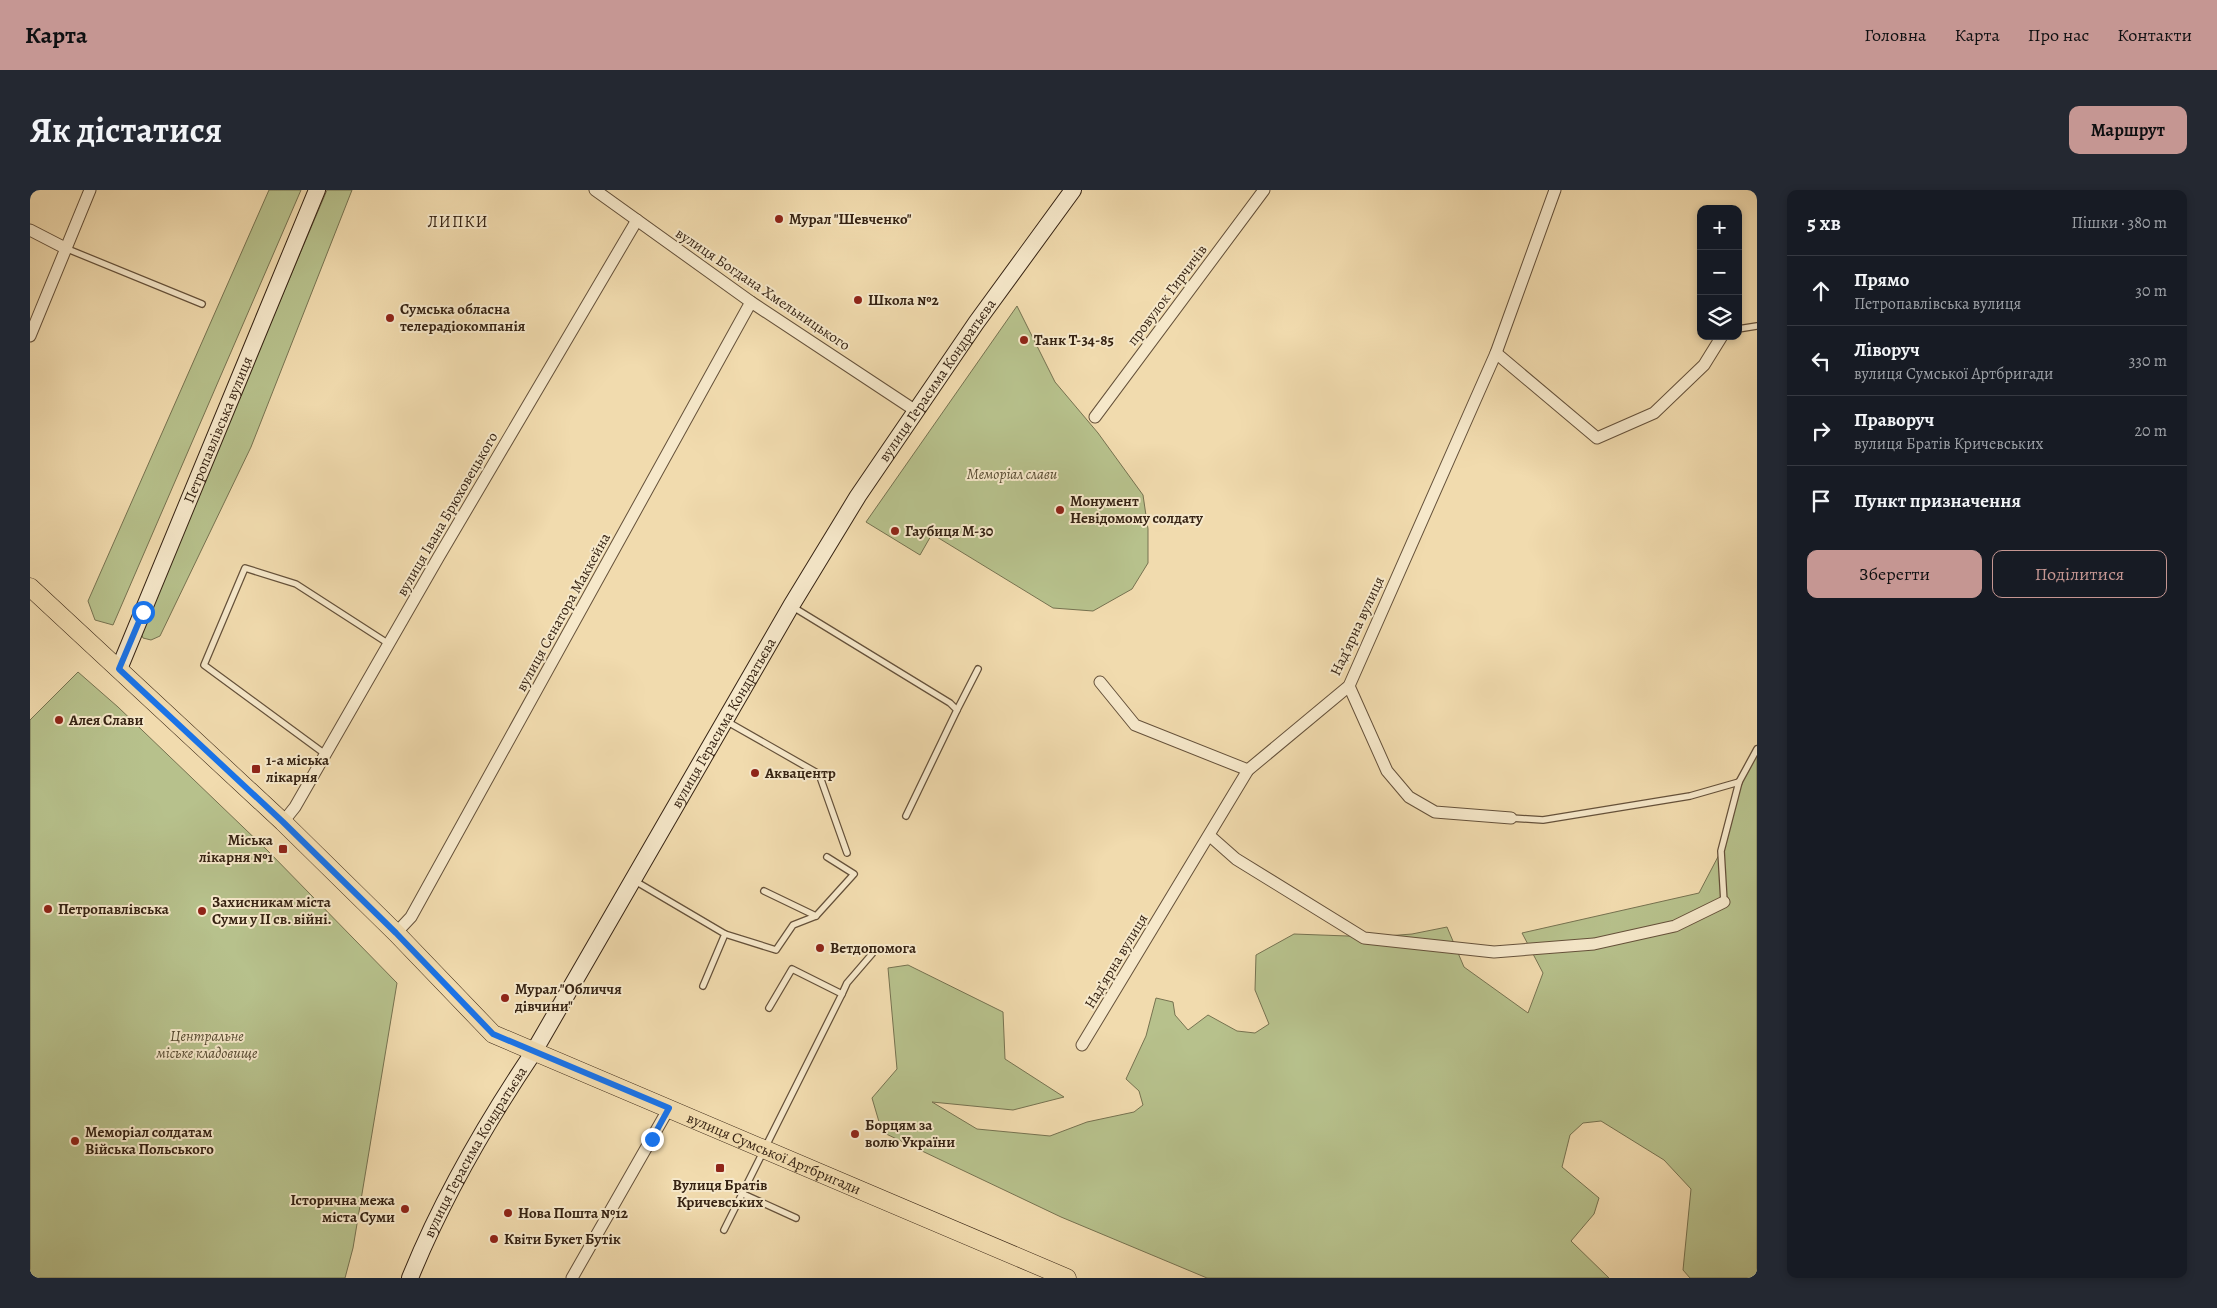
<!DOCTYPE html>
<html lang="uk">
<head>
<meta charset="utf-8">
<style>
	:root { --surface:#171b24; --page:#242831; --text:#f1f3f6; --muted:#9ea1a6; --line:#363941; --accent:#c59692 }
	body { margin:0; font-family:Alegreya,serif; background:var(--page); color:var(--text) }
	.controls { position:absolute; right:15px; top:15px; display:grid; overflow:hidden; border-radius:10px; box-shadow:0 2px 8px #0003 }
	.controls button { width:45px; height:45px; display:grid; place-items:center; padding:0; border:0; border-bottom:1px solid var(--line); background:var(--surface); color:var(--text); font:25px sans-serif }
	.stop { position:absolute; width:15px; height:15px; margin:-11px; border:4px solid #1a73e8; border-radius:50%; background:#fff }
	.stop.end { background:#1a73e8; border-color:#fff; box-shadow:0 1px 5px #0008 }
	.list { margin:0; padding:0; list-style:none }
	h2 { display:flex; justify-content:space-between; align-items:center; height:65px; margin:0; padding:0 20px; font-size:21px }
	h2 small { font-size:16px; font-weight:400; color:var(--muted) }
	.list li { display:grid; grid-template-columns:32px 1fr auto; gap:15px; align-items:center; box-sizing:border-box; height:70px; padding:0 20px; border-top:1px solid var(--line) }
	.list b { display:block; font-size:19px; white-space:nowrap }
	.list p { margin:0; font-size:16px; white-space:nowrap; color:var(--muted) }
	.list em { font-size:16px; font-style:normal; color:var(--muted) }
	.actions { display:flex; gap:10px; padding:15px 20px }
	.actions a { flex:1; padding:11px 0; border:1px solid var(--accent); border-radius:10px; text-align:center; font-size:18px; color:var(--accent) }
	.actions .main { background:var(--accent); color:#111 }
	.icon { flex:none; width:28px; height:28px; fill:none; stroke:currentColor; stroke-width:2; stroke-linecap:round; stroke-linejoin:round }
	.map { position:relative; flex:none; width:1727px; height:1088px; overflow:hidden; border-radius:10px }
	header { display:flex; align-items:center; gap:30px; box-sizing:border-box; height:70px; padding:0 25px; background:var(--accent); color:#111 }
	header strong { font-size:24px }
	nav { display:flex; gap:28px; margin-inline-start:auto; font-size:18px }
	.intro { display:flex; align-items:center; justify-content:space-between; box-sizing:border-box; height:120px; padding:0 30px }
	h1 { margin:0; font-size:35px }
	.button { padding:12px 22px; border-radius:10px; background:var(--accent); color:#111; font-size:18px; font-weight:700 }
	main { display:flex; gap:30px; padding:0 30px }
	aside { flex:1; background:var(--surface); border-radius:10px; box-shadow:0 2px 8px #0003 }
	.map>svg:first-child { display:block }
</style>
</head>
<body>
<header>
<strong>Карта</strong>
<nav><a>Головна</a><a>Карта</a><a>Про нас</a><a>Контакти</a></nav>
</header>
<div class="intro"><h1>Як дістатися</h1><a class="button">Маршрут</a></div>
<main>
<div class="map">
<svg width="1727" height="1088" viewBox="0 0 1727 1088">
	<rect width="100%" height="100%" fill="#f1dbae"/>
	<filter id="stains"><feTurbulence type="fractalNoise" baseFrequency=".004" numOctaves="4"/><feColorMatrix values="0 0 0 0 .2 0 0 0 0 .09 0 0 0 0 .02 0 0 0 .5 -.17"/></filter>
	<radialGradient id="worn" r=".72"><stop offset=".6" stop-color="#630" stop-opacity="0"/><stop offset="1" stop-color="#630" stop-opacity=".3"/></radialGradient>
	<g fill="#b7c18c" stroke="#767250">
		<polygon points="239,0 271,0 83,435 65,430 58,411"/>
		<polygon points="297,0 322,0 221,257 130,446 121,450 113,448 110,441"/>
		<polygon points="987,116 1025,192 1068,243 1113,305 1118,339 1118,373 1102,399 1063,421 1023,418 902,344 890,365 836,332"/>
		<polygon points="48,482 88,517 238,661 367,793 323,1058 315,1088 0,1088 0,530"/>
		<polygon points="1727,559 1727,1088 1660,1088 1653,1080 1661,999 1634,970 1571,931 1553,933 1540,945 1532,977 1569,1008 1564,1024 1541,1051 1579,1088 1177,1088 1031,1027 852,942 842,908 867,879 858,778 878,775 973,822 975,869 1034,907 983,920 902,912 947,939 1020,946 1057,932 1104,922 1113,915 1109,901 1096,889 1116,846 1126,808 1143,812 1145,825 1158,840 1178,825 1207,841 1225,843 1239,834 1225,800 1226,765 1264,744 1344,747 1382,744 1417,737 1434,777 1498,823 1513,783 1492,743 1669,703 1691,661 1709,592"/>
	</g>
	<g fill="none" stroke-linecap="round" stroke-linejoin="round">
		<defs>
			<g id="lane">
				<polyline points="35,58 172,114"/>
				<polyline points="1708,139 1727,136"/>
				<polyline points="763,417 920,513 927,520 876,626"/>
				<polyline points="927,520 948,479"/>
				<polyline points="696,531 789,584 817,663"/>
				<polyline points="295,564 174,475 215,378 266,394 359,454"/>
				<polyline points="1481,628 1513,630 1660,606 1709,592"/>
				<polyline points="605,691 695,744 673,796"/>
				<polyline points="734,701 786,726"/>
				<polyline points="1694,712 1691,661 1709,592 1727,559"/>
				<polyline points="695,744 746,760 763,735 786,726 824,684 797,667"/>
				<polyline points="812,804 817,793 842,764"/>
				<polyline points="713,1004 766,1028"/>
				<polyline points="694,1040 812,804 762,779 739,818"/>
			</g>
			<g id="street">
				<polyline points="565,0 721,112 886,221"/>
				<polyline points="0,40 35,58"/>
				<polyline points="0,146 60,0"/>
				<polyline points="1466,163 1567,248 1624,223 1674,175 1692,146"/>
				<polyline points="1065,227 1234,0"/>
				<polyline points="1070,492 1105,535 1218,580"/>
				<polyline points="1319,496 1357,581 1379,607 1405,622 1481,628"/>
				<polyline points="253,632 265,617 408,368 607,30"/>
				<polyline points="1180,646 1206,669 1334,748 1464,762 1564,754 1645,736 1694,712"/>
				<polyline points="366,743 381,727 721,112"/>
				<polyline points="1052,855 1218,580 1319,496 1466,163 1525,0"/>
				<polyline points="542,1088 639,918"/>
			</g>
			<g id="secondary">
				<path id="s1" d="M89,479L287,0"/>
				<path id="s2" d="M380,1088C412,1009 456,933 503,863L761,416L828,306L946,133L1043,0"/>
			</g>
			<g id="primary">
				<path id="s3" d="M0,397L253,632L366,743L463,844L1037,1088"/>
			</g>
		</defs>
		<use href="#lane" stroke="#65513a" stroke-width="8"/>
		<use href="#street" stroke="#65513a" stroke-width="13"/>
		<use href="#secondary" stroke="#362313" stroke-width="18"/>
		<use href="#primary" stroke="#362313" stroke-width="19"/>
		<use href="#lane" stroke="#f6e8ca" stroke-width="5.5"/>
		<use href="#street" stroke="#f6e8ca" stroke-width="11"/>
		<use href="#secondary" stroke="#f6e8ca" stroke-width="16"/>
		<use href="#primary" stroke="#f1dbae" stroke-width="18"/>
	</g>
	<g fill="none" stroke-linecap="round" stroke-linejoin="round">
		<polyline stroke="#1a73e8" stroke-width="6" points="113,422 89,479 253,632 366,743 463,844 639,918 622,949"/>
	</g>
	<g fill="#8f2418" stroke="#f6e8ca" stroke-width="2">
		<circle cx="749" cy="29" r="5"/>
		<circle cx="828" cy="110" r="5"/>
		<circle cx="360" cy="128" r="5"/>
		<circle cx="994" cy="150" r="5"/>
		<circle cx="1030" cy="320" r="5"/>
		<circle cx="865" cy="341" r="5"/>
		<circle cx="29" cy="530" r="5"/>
		<rect x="221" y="574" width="10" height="10" rx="2.5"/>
		<circle cx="725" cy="583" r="5"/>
		<rect x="248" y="654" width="10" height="10" rx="2.5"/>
		<circle cx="18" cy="719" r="5"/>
		<circle cx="172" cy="721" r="5"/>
		<circle cx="790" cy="758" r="5"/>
		<circle cx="475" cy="808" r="5"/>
		<circle cx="825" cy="944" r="5"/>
		<circle cx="45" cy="951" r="5"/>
		<rect x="685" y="973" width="10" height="10" rx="2.5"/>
		<circle cx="375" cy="1019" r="5"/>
		<circle cx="478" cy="1023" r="5"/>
		<circle cx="464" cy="1049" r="5"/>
	</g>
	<g text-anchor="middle" stroke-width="4" stroke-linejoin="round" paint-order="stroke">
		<g font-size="15" font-weight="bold" fill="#362313" stroke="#f6e8ca" text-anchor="start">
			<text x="759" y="34">Мурал "Шевченко"</text>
			<text x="838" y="115">Школа №2</text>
			<text x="370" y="124">Сумська обласна<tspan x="370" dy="17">телерадіокомпанія</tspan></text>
			<text x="1004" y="155">Танк Т-34-85</text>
			<text x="1040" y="316">Монумент<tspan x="1040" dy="17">Невідомому солдату</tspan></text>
			<text x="875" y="346">Гаубиця М-30</text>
			<text x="39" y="535">Алея Слави</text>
			<text x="236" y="575">1-а міська<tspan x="236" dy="17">лікарня</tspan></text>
			<text x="735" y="588">Аквацентр</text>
			<text x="243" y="655" text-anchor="end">Міська<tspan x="243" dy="17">лікарня №1</tspan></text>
			<text x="182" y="717">Захисникам міста<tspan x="182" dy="17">Суми у ІІ св. війні.</tspan></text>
			<text x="28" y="724">Петропавлівська</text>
			<text x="800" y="763">Ветдопомога</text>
			<text x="485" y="804">Мурал "Обличчя<tspan x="485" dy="17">дівчини"</tspan></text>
			<text x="835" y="940">Борцям за<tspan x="835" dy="17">волю України</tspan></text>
			<text x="55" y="947">Меморіал солдатам<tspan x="55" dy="17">Війська Польського</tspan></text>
			<text x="690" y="1000" text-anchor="middle">Вулиця Братів<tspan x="690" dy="17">Кричевських</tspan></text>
			<text x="365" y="1015" text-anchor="end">Історична межа<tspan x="365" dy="17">міста Суми</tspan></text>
			<text x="488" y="1028">Нова Пошта №12</text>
			<text x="474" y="1054">Квіти Букет Бутік</text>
		</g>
		<g font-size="15" fill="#362313" stroke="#f6e8ca">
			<text transform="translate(733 99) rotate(34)" y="5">вулиця Богдана Хмельницького</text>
			<text transform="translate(1137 105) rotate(-53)" y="5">провулок Гирчичів</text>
			<text dy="5" stroke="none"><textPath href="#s2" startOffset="1042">вулиця Герасима Кондратьєва</textPath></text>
			<text dy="5" stroke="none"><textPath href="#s1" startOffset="259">Петропавлівська вулиця</textPath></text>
			<text transform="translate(417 324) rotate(-60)" y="5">вулиця Івана Брюховецького</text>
			<text transform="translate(533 422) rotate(-61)" y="5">вулиця Сенатора Маккейна</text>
			<text transform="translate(1327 436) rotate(-65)" y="5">Надʼярна вулиця</text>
			<text dy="5" stroke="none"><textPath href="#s2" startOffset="638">вулиця Герасима Кондратьєва</textPath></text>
			<text transform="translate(1086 771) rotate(-59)" y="5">Надʼярна вулиця</text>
			<text dy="5" stroke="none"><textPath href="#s2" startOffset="142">вулиця Герасима Кондратьєва</textPath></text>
			<text dy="5" stroke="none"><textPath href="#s3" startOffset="949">вулиця Сумської Артбригади</textPath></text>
		</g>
		<g font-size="15" font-style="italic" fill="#564a31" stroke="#f6e8ca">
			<text x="982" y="289">Меморіал слави</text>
			<text x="177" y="851">Центральне<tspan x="177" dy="17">міське кладовище</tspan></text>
		</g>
		<g font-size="16" letter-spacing="1" fill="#362313" stroke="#f6e8ca">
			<text x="428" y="37">ЛИПКИ</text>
		</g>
	</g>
	<rect width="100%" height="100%" filter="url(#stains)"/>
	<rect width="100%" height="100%" fill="url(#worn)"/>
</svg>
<div class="controls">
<button>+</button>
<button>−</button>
<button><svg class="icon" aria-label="layers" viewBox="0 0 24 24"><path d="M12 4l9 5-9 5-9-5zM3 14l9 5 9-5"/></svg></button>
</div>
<div class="stop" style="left:113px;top:422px"></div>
<div class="stop end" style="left:622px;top:949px"></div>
</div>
<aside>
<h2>5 хв<small>Пішки · 380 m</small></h2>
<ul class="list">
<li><svg class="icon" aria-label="ahead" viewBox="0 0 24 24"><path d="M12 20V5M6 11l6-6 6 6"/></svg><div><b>Прямо</b><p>Петропавлівська вулиця</p></div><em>30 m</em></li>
<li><svg class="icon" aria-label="left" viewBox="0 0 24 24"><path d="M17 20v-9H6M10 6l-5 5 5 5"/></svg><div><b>Ліворуч</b><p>вулиця Сумської Артбригади</p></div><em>330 m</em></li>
<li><svg class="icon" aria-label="right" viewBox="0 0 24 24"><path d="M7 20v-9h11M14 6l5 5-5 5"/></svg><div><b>Праворуч</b><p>вулиця Братів Кричевських</p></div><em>20 m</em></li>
<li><svg class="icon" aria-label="arrive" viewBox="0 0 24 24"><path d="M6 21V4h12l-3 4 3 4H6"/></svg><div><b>Пункт призначення</b></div></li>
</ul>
<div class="actions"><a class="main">Зберегти</a><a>Поділитися</a></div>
</aside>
</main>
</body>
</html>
